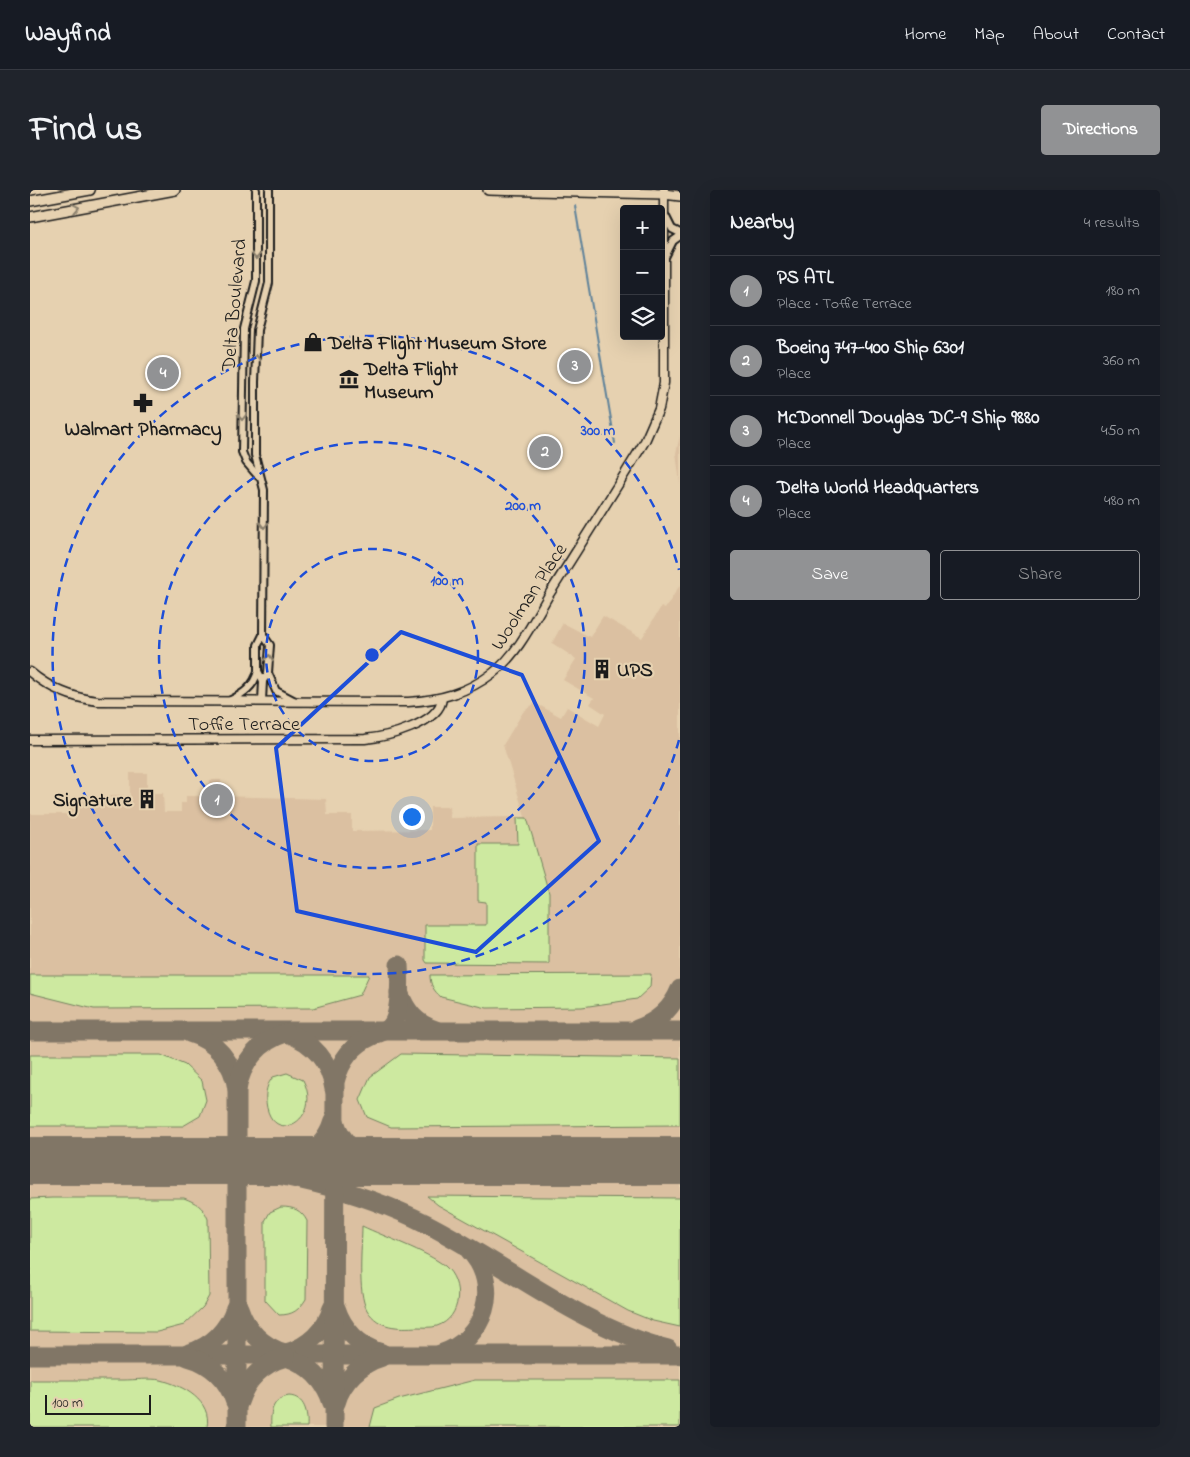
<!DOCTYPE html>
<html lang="en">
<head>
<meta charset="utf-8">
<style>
	:root { --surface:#171b24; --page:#20242c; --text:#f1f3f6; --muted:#9ea1a6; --line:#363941; --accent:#919294 }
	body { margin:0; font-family:"Indie Flower",sans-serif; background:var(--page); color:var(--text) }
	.controls { position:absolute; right:15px; top:15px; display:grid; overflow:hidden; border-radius:5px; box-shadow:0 5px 20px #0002 }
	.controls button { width:45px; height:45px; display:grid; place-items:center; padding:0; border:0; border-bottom:1px solid var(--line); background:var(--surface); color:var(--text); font:25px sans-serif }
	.scale { position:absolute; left:15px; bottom:12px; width:106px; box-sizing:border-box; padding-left:5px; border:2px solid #1c1c1c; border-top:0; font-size:14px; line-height:18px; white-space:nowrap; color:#1c1c1c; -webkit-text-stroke:4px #e6d1b0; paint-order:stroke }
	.you { position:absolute; left:381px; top:626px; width:18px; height:18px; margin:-12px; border:4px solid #fff; border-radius:50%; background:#1a73e8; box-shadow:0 0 0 8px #1a73e833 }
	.badge { display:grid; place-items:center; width:32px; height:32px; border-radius:50%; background:var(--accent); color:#fff; font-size:16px; font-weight:700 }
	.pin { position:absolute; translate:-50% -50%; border:2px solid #fff; box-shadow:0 1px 5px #0006 }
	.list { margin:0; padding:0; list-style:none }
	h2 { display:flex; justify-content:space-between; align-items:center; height:65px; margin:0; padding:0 20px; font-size:21px }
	h2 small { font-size:16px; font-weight:400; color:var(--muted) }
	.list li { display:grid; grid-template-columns:32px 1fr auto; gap:15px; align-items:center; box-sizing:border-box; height:70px; padding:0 20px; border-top:1px solid var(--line) }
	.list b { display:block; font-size:19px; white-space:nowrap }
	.list p { margin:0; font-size:16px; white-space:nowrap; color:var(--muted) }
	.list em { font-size:16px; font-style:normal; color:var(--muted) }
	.actions { display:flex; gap:10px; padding:15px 20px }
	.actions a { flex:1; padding:11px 0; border:1px solid var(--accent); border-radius:5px; text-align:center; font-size:18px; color:var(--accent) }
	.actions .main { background:var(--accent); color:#fff }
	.icon { flex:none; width:28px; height:28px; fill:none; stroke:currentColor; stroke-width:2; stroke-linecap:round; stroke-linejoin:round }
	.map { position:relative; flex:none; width:650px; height:1237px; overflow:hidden; border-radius:5px }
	header { display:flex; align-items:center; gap:30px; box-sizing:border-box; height:70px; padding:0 25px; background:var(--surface); border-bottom:1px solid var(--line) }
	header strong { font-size:24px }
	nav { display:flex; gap:28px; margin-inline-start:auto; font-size:18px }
	.intro { display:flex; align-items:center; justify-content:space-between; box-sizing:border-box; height:120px; padding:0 30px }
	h1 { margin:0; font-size:35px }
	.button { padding:12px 22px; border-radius:5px; background:var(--accent); color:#fff; font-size:18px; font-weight:700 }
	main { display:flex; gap:30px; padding:0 30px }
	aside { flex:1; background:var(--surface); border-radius:5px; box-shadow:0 5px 20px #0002 }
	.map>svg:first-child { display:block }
</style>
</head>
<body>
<header>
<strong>Wayfind</strong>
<nav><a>Home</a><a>Map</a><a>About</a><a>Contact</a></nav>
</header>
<div class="intro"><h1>Find us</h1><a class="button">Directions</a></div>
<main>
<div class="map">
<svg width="650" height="1237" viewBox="0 0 650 1237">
	<rect width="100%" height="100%" fill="#e6d1b0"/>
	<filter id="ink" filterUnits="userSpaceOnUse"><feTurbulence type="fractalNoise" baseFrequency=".02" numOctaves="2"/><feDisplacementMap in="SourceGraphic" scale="10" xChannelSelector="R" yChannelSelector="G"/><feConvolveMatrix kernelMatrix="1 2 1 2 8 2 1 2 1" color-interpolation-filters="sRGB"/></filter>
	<g filter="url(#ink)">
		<g fill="#dbc0a1">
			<polygon points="650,246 650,293 646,263"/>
			<polygon points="650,391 650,1237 0,1237 0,624 39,624 39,611 80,610 81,605 94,605 94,610 100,610 100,583 117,583 117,607 120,607 120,603 133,603 134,622 151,622 151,613 156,613 156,606 180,606 180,590 191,590 192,606 296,609 297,625 322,625 322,641 400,640 400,617 419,617 420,628 495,627 473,555 493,522 505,513 531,527 537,517 569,536 575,524 560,514 564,508 533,490 546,469 522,453 533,433 560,447 573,426 612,448 631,417 635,419 650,395"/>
		</g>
		<g fill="#cde9a0" stroke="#74825e">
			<polygon points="487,628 497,628 519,703 519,774 397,773 395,770 395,735 456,735 456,712 448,711 448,654 488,654"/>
			<path d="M621,784L620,797L607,809L552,817L457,818L411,807C404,801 400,795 400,785Z"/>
			<polygon points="0,785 339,785 330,805 283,818 64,819 0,803"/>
			<polygon points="371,864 650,868 650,935 361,937 337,927 330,910 340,887"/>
			<polygon points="0,865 131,865 155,875 172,891 176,910 170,926 153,936 0,936"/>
			<path d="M257,883L273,890C294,930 241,958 236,912C235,902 237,894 243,887Z"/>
			<polygon points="397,1006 650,1008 650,1137 623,1131 598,1121 408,1015"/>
			<path d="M22,1008H154C166,1013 173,1016 178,1029L179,1106L173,1117L154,1135L127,1142L0,1141V1009Z"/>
			<path d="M251,1017C264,1017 271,1020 277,1031L276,1109C269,1120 263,1125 249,1125L235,1110V1031L240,1022Z"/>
			<path d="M332,1036C355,1047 396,1061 415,1076C434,1092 432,1128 407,1136C401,1138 393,1137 388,1137C368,1138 349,1139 337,1120C327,1102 332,1057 332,1036Z"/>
			<path d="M0,1190C31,1190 62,1190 93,1190C105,1190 120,1188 131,1190C154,1196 182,1211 177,1237H0Z"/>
			<polygon points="445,1190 650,1190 650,1237 340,1237 345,1218 369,1209"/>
			<path d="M259,1206C275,1207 278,1223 277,1237H241C240,1222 242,1209 259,1206Z"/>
		</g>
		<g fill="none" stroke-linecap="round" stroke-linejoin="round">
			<polyline stroke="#61839a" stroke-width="2" points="545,16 585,253"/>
			<g stroke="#817666" stroke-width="19">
				<path d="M369,802C376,821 386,834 406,840"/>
				<path d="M607,839C627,832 642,819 650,799"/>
				<polyline points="0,841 650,841"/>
				<path d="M159,843C186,851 203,872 207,899"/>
				<path d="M257,843C283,852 300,872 304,899"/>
				<path d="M305,931C311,952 327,966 348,971"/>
				<path d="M166,971C247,983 324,997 397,1034C477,1075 551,1137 638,1159"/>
				<path d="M261,971C282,965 297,952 303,931"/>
				<polyline points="0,976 29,971"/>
				<path d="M209,1118C216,1140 233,1157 255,1163"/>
				<path d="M306,1118C313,1140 330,1157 352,1163"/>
				<path d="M159,1163C181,1157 198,1140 205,1118"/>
				<path d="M256,1163C278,1157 296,1140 302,1118"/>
				<path d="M410,1164C455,1150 473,1095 439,1060"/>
				<polyline points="0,1165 650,1165"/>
				<path d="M158,1167C181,1173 198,1190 205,1212"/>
				<path d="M256,1167C278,1174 296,1191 302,1213"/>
				<path d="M209,1212C216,1190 233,1173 256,1167"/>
				<path d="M306,1213C312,1191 331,1173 352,1167"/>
				<path d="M207,1237V900C211,873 229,851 256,843"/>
				<path d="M304,1237L305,892C310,872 322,855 342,846C347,843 355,842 359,838C371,828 370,790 369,775"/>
			</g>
			<polyline stroke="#817666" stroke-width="48" points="0,971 650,971"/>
			<defs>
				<g id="minor">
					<polyline points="226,0 226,91 214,139 212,262 216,272 228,286"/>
					<polyline points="635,25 642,39 650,43"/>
					<polyline points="635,67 643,51 650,46"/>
					<polyline points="238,483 246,501 265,511"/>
					<polyline points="233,491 238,483 240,455 233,445"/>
					<path d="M199,511C213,504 224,497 228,481"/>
					<polyline points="232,511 233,491 228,481 228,455 233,445 234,300 225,265 225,192 227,140 239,93 239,0"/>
				</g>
				<g id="tertiary">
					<path d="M0,482C19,498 43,508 68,511L378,512C410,510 437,503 463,483C488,464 504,430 520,403C552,352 584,302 615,251L629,219L634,193V0"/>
					<path d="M0,550L335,549C356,547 410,534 412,508"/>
				</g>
				<g id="secondary">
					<polyline points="458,0 634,4 650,6"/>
					<polyline points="0,11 60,0"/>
					<polyline points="0,27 145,0"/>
				</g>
			</defs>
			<use href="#minor" stroke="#1c1c1c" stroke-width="10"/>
			<use href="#tertiary" stroke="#1c1c1c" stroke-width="11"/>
			<use href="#secondary" stroke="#1c1c1c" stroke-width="12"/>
			<use href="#minor" stroke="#e6d1b0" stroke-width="6"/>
			<use href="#tertiary" stroke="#e6d1b0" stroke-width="8"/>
			<use href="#secondary" stroke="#e6d1b0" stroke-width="9"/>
		</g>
		<defs><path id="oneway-chevron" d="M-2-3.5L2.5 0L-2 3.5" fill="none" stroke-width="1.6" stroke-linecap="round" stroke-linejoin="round" transform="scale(1.25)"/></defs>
		<g stroke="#8b806d">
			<use href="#oneway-chevron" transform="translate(46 18) rotate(-11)"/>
			<use href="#oneway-chevron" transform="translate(226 66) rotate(91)"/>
			<use href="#oneway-chevron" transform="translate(226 168) rotate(-88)"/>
			<use href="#oneway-chevron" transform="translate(212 227) rotate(90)"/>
			<use href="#oneway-chevron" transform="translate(234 335) rotate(90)"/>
			<use href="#oneway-chevron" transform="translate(239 468) rotate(-86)"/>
		</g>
	</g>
	<path fill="none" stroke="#1d4ed8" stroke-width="4" stroke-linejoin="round" d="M371,442L492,485L569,651L446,762L267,721L246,558Z"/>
	<g fill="none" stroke="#1d4ed8" stroke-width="2.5" stroke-dasharray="9 6">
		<circle cx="342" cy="465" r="106"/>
		<circle cx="342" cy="465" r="213"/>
		<path d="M649 550A319 319 0 1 1 649 380"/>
	</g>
	<defs>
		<symbol id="shop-bare" viewBox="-9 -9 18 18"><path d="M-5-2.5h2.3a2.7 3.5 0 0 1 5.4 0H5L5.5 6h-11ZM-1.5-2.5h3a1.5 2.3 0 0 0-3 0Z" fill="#1c1c1c" stroke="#e6d1b0" stroke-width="2.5" paint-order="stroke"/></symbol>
		<symbol id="museum-bare" viewBox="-9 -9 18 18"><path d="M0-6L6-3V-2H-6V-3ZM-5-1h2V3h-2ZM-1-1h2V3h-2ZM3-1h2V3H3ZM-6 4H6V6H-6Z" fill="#1c1c1c" stroke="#e6d1b0" stroke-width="2.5" paint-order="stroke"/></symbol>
		<symbol id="pharmacy-bare" viewBox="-9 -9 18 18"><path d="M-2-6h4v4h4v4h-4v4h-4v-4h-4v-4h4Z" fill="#1c1c1c" stroke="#e6d1b0" stroke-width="2.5" paint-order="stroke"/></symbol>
		<symbol id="building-bare" viewBox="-9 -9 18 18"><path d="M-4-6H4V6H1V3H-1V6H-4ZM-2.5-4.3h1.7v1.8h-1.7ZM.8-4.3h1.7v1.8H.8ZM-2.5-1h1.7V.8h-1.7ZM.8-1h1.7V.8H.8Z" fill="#1c1c1c" stroke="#e6d1b0" stroke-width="2.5" paint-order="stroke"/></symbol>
	</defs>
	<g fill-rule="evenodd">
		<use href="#shop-bare" x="269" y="138" width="28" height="28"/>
		<use href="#museum-bare" x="305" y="175" width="28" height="28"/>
		<use href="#pharmacy-bare" x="99" y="199" width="28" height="28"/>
		<use href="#building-bare" x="558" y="465" width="28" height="28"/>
		<use href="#building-bare" x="103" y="595" width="28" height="28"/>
	</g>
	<g text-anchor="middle" stroke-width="4.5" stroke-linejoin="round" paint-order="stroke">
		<g font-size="20" fill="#1c1c1c" stroke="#e6d1b0">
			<text transform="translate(203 115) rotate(-85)" y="7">Delta Boulevard</text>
			<text transform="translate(498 406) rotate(-57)" y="7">Woolman Place</text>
			<text x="214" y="540">Toffie Terrace</text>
		</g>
		<g font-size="20" font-weight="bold" fill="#1c1c1c" stroke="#e6d1b0" text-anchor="start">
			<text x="298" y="159">Delta Flight Museum Store</text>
			<text x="334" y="185">Delta Flight<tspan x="334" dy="23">Museum</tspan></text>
			<text x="113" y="245" text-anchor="middle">Walmart Pharmacy</text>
			<text x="587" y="486">UPS</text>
			<text x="102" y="616" text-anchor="end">Signature</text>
		</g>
	</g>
	<circle cx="342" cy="465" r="8" fill="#1d4ed8" stroke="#e6d1b0" stroke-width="2.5"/>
	<g font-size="15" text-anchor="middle" font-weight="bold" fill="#1d4ed8" stroke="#e6d1b0" stroke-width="4.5" stroke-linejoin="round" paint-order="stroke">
		<text x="568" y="245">300 m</text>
		<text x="493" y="320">200 m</text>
		<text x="417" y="395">100 m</text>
	</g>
</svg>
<div class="controls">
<button>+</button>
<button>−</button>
<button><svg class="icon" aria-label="layers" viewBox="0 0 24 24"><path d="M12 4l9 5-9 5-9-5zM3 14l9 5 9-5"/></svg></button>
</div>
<div class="scale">100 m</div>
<div class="you"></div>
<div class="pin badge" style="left:187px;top:610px">1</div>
<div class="pin badge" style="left:515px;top:262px">2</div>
<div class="pin badge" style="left:545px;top:176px">3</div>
<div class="pin badge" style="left:133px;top:183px">4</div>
</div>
<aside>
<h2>Nearby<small>4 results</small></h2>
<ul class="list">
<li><span class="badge">1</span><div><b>PS ATL</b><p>Place · Toffie Terrace</p></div><em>180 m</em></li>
<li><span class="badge">2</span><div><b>Boeing 747-400 Ship 6301</b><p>Place</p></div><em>360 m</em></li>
<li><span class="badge">3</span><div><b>McDonnell Douglas DC-9 Ship 9880</b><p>Place</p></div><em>450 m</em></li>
<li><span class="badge">4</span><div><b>Delta World Headquarters</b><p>Place</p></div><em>480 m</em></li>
</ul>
<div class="actions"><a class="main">Save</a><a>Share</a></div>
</aside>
</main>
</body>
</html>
